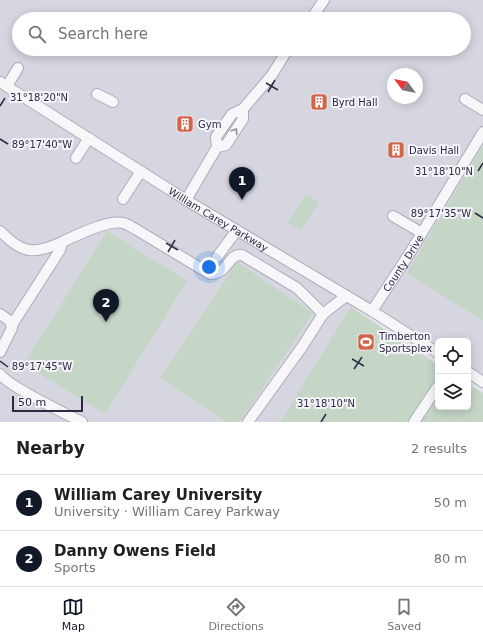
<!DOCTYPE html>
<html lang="en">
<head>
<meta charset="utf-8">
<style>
	:root { --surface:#fff; --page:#f2f2f2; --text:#202124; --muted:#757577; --line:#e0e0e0; --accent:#111827 }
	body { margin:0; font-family:"DejaVu Sans",sans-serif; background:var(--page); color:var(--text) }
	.controls { position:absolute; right:12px; bottom:12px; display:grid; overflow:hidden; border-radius:6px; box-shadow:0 2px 10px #0003 }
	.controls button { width:36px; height:36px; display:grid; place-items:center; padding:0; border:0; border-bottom:1px solid var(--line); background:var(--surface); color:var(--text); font:20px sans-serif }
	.compass { position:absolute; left:387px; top:68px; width:36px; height:36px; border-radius:50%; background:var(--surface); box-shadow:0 2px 10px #0003; rotate:302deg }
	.scale { position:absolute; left:12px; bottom:10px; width:71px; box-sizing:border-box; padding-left:4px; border:2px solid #2b2b45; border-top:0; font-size:11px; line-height:14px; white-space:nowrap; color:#2b2b45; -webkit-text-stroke:3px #f4f4f9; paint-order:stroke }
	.you { position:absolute; left:209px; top:267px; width:14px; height:14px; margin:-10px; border:3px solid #fff; border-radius:50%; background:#1a73e8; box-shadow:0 0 0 6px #1a73e833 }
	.badge { display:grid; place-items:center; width:26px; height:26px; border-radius:50%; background:var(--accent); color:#fff; font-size:13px; font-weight:700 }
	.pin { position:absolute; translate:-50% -33px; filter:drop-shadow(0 1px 2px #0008) }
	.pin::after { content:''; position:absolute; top:21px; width:14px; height:12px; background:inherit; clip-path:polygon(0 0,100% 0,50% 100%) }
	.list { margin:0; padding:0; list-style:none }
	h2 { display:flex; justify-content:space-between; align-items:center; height:52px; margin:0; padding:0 16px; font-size:17px }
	h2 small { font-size:13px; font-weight:400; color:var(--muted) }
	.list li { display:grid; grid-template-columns:26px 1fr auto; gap:12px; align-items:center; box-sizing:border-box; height:56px; padding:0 16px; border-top:1px solid var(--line) }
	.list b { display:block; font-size:15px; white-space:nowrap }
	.list p { margin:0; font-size:13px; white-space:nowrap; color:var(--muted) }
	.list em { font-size:13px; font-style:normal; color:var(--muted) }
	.icon { flex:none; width:22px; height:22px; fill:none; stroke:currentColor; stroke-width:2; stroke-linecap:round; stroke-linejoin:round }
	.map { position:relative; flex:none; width:483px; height:422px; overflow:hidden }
	.search { position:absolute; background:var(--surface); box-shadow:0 2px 10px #0003; left:12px; right:12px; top:12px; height:44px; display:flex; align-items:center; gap:10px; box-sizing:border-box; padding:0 14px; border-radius:22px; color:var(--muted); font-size:15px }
	.sheet { height:164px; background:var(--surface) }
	nav { display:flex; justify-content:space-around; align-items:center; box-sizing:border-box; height:56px; border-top:1px solid var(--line); background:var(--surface); font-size:11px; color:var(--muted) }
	nav a { display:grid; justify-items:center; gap:2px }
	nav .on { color:var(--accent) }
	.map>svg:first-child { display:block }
</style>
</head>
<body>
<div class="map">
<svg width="483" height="422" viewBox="0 0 483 422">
	<rect width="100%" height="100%" fill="#e4e4ec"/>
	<path fill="#d6d6e1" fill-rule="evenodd" d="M0,0H483V382L468,373V341H438V354L355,302L280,422H0ZM19,19H464V49H19ZM393,74H417V98H393Z"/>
	<g fill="#c5d6c7">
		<polygon points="483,145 483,321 407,273"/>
		<polygon points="306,194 319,202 301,231 288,223"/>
		<polygon points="107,231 187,281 105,414 24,364"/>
		<polygon points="237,262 313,313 240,422 226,422 160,378"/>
		<polygon points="351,307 438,365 438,407 468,407 468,384 483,393 483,422 280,422"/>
	</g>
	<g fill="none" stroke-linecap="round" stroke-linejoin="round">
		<defs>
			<g id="minor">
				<polyline points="311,19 324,0"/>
				<path id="s1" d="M0,82L186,200L372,311L438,353"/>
				<polyline points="7,86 18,68"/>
				<polyline points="97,94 113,102"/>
				<polyline points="465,99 483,110"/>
				<polyline points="217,147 226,145 243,119 243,109"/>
				<polyline points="76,158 89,138"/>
				<polyline points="123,199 141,171"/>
				<polyline points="186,200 217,147 216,137 232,114 243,109 272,75 288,49"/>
				<polyline points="393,216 422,233"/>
				<path d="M0,231C22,254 34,255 62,242"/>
				<polyline points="217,257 237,230"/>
				<path id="s2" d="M372,311L411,251L483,132"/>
				<polyline points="0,314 10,321 12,328 0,352"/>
				<path d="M12,325L60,250L62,242C75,236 109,219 123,223C128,224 133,228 137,230L210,274C229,274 228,253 242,255L297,288L323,314"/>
				<polyline points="468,372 483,382"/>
				<path d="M0,374C8,386 66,414 82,422"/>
				<polyline points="248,422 302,347 323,314 346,296"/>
				<polyline points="414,422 438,386"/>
			</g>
		</defs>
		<use href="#minor" stroke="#acacba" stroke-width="12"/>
		<use href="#minor" stroke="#f7f7fa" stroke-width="10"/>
	</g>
	<defs><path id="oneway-chevron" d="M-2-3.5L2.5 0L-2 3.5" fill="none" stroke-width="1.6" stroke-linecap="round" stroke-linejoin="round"/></defs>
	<use stroke="#9191a0" href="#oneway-chevron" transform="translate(235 131) rotate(-57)"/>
	<path fill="none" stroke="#2b2b45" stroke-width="1.5" d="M266,83L278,90M268,92L275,80M0,106L5,98M0,139L8,144M478,171L483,163M475,213L483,218M166,243L178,250M168,252L175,240M352,359L364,366M0,361L8,367M354,369L362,357M321,422L326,414"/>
	<defs>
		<symbol id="building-square" viewBox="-11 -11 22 22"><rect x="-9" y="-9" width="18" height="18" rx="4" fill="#d0654a" stroke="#f4f4f9"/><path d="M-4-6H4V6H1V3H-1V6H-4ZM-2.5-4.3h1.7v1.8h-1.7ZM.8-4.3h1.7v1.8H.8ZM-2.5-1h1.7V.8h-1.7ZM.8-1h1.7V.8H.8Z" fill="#fff"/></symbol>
		<symbol id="stadium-square" viewBox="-11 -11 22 22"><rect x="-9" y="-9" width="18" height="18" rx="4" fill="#d0654a" stroke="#f4f4f9"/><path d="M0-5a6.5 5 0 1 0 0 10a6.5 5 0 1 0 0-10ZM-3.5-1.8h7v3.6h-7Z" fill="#fff"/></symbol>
	</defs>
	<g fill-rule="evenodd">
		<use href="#building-square" x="309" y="92" width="20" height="20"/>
		<use href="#building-square" x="175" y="114" width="20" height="20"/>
		<use href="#building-square" x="386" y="140" width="20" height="20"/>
		<use href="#stadium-square" x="356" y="332" width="20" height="20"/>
	</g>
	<g text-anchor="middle" stroke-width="4" stroke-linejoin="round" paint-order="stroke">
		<g font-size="10" fill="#2b2b45" stroke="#f4f4f9" text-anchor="start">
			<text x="332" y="106">Byrd Hall</text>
			<text x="198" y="128">Gym</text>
			<text x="409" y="154">Davis Hall</text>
			<text x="379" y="340">Timberton<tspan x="379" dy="12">Sportsplex</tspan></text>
		</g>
		<g font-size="10" fill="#2b2b45" stroke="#f4f4f9">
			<text dy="4" stroke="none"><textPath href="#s1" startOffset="258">William Carey Parkway</textPath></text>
			<text dy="4" stroke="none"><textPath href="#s2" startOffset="57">County Drive</textPath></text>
		</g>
	</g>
	<g font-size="10" text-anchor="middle" fill="#2b2b45" stroke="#f4f4f9" stroke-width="4" stroke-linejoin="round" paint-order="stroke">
		<text x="39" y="101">31°18'20"N</text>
		<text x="42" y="148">89°17'40"W</text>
		<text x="444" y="175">31°18'10"N</text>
		<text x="441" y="217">89°17'35"W</text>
		<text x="42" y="370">89°17'45"W</text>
		<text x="326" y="407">31°18'10"N</text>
	</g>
</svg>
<div class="controls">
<button><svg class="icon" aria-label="locate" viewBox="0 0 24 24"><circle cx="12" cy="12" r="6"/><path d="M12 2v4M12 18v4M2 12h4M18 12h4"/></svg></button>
<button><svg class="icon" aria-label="layers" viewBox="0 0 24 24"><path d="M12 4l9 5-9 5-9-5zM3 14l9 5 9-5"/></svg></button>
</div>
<svg class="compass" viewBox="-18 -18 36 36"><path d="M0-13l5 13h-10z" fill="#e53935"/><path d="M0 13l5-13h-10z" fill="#757577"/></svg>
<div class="scale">50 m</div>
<div class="you"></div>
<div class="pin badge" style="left:242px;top:200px">1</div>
<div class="pin badge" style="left:106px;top:322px">2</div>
<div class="search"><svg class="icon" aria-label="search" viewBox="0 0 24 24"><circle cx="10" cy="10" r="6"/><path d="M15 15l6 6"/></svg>Search here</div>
</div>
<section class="sheet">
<h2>Nearby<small>2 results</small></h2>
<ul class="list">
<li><span class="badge">1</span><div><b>William Carey University</b><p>University · William Carey Parkway</p></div><em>50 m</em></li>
<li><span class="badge">2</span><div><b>Danny Owens Field</b><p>Sports</p></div><em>80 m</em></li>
</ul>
</section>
<nav>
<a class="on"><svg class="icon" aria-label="map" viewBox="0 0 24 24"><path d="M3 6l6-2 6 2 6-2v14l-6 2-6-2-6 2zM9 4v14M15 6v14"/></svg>Map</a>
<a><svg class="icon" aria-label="directions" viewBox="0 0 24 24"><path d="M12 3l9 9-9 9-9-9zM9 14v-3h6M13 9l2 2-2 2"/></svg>Directions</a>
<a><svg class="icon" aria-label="saved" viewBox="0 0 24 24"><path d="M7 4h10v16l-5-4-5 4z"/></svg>Saved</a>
</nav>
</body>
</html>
